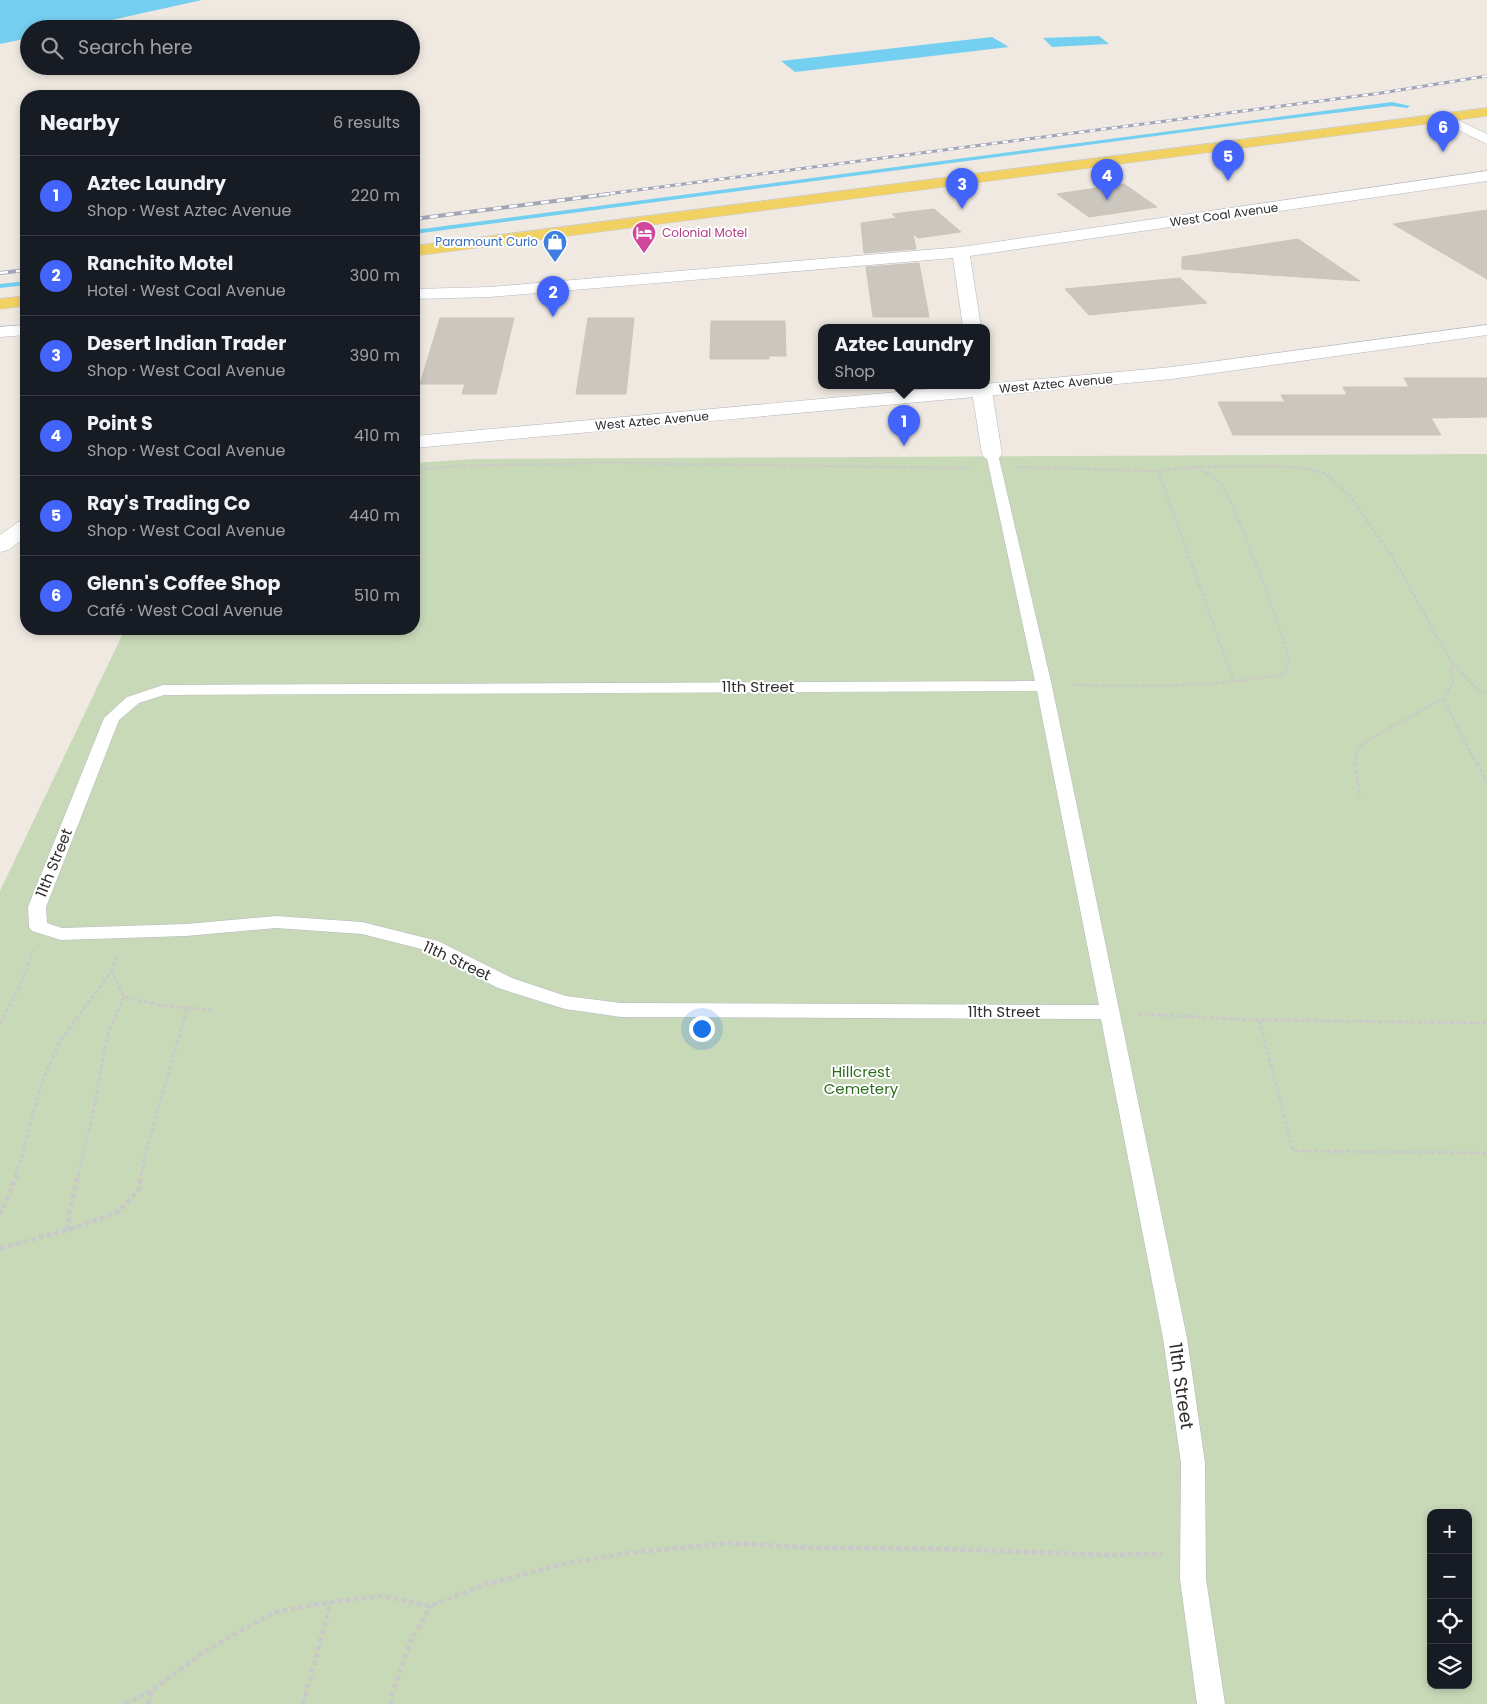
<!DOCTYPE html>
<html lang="en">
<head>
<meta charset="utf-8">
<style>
	:root { --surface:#171b24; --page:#20242c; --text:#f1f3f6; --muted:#9ea1a6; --line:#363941; --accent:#4264fb }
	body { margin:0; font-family:Poppins,sans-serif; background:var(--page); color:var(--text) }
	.controls { position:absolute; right:15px; bottom:15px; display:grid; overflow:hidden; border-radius:10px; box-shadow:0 2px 8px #0003 }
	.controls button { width:45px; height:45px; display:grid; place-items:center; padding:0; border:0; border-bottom:1px solid var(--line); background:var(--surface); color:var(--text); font:25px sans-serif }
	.you { position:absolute; left:701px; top:1028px; width:18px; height:18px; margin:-12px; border:4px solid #fff; border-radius:50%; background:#1a73e8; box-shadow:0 0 0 8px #1a73e833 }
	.badge { display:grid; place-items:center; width:32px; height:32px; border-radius:50%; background:var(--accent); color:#fff; font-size:16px; font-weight:700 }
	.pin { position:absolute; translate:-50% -41px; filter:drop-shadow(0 1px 2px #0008) }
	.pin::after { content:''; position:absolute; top:26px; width:18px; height:15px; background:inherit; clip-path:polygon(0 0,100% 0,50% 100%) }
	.popup { position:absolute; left:818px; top:324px; width:172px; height:65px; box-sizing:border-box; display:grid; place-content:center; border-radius:10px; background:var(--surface); filter:drop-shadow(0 1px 4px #0005); font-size:16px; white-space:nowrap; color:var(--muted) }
	.popup b { font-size:19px; color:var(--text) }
	.popup::after { content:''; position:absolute; left:50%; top:100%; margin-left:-10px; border:10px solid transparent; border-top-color:var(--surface) }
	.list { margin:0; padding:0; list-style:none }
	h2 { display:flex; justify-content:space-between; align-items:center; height:65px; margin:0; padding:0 20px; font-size:21px }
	h2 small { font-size:16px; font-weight:400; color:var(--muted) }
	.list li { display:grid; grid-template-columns:32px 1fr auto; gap:15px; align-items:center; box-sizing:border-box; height:80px; padding:0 20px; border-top:1px solid var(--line) }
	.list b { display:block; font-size:19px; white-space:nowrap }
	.list p { margin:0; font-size:16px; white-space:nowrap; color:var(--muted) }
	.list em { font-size:16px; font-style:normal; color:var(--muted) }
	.icon { flex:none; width:28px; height:28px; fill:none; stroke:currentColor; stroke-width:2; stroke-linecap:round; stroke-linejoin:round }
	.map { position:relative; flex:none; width:1487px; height:1704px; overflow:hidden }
	.search { position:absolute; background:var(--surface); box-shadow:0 2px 8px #0003; left:20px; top:20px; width:400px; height:55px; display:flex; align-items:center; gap:12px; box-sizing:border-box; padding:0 18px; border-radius:28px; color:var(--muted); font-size:19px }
	.panel { position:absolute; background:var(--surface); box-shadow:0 2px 8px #0003; left:20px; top:90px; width:400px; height:545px; border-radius:20px }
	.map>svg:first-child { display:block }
</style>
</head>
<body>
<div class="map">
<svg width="1487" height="1704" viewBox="0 0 1487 1704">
	<rect width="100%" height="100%" fill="#efe9e1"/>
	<path fill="#c8d9b8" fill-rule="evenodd" d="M1487,454V1704H0V891L125,629H414V463L474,459ZM1431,1513H1468V1685H1431Z"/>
	<g fill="#75cff0">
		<polygon points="0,0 202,0 71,29 29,29 29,38 0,44"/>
		<polygon points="1099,36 1109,44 1052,47 1043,38"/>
		<polygon points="992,37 1009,47 795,72 781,61"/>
	</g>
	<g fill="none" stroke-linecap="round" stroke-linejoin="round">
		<g fill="#75cff0" fill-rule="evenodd">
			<polygon points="1392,102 1410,106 1407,108 1392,106 1269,121 414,234 414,230"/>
			<polygon points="26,281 26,285 0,288 0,284"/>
		</g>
	</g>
	<g fill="#cbc7bf" stroke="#cbc5ba">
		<polygon points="1124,184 1157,207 1089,217 1057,194"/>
		<polygon points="934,209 961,232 918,238 913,234 916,249 864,253 861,223 897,218 892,214"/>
		<polygon points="1487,210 1487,279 1393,224"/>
		<polygon points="1298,239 1360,281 1182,269 1182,257"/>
		<polygon points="919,263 929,317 873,317 866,267"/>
		<polygon points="1180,278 1207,303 1089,315 1065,289"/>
		<polygon points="440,318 514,318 496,394 462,394 465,384 420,384"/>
		<polygon points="588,318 634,318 626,394 576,394"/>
		<polygon points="711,321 785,321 786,356 769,356 769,359 710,359"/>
		<polygon points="1404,378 1487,378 1487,417 1431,418 1441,435 1233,435 1218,402 1285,402 1281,395 1347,395 1343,387 1409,387"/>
	</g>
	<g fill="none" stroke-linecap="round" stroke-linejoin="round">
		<defs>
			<path id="lane" d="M992,450L998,454L1052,686L1187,1338L1205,1463L1206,1579L1225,1704H1197L1180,1579L1181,1463L1163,1338L1101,1019L621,1017L565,1009L498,988L425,950L362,934L276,928L186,936L61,940L32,931L29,927L28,907L104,718L127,697L163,685L1035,681L986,454ZM1037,691L1099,1005L621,1003L566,996L512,978L438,941L362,922L276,916L186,924L62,928L47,923L46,907L119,720L139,703L164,695Z"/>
			<g id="street">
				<polygon points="1445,114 1487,134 1487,144 1440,121 1438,118 1440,115"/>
				<polygon points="1487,171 1487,181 970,256 981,327 963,327 953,258 490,297 414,299 414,289 490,287 961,247"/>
				<polygon points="26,325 26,335 0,337 0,327"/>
				<polygon points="986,381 991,385 1002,454 999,458 992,460 985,458 982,454 971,385 986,385"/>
			</g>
			<g id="secondary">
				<polygon points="1487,325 1487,335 1172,379 414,448 414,436 1172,367"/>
				<polygon points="26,520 26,537 8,550 0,552 0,535 18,522"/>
			</g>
			<g id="primary">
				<polygon points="1487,108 1487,116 414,256 414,246"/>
				<polygon points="26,296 26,306 0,309 0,299"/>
			</g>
		</defs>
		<use href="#lane" stroke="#b4b7c1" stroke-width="1"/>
		<use href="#street" stroke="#b4b7c1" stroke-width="1"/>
		<use href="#secondary" stroke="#b4b7c1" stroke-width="1"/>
		<use href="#primary" stroke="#c9c9c9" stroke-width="1"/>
		<g stroke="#c9c9c9" stroke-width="2.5" stroke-dasharray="3 2" stroke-linecap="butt">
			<polyline points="1018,467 1158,471 1194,467 1276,466 1308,469 1326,474 1350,496 1392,556 1451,661 1475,687 1487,695"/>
			<polyline points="414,470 456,466 603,463 970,468"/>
			<polyline points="1158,471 1234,682"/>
			<path d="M1071,685C1143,686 1213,688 1284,674C1285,671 1288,667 1289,663C1291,650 1233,502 1223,487C1216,477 1206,472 1195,467"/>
			<polyline points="1443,699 1477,765"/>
			<polyline points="1355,765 1356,751 1371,738 1443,699 1453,683 1451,661"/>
		</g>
		<g stroke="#c9c9c9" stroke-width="3" stroke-dasharray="4 2.5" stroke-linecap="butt">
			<polyline points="1355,763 1360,797"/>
			<polyline points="1477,763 1487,783"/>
			<polyline points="117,956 112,971 124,997 159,1005 211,1010"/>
			<polyline points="1138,1014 1259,1020 1487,1023"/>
			<polyline points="1259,1020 1293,1151 1487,1153"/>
			<polyline points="0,1024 23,979 33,950"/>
			<polyline points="16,1176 42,1082 60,1041 112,971"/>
			<polyline points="78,1176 90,1127 108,1033 124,997"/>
			<polyline points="141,1176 145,1155 187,1009"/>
		</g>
		<g stroke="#c9c9c9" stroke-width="4.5" stroke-dasharray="5 3" stroke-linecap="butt">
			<polyline points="0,1215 17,1175"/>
			<polyline points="68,1230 69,1214 78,1175"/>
			<polyline points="0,1248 68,1230 118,1212 139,1189 141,1175"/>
			<polyline points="125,1704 152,1690 208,1649 275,1612 331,1602 382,1596 431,1606 480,1586 562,1564 628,1553 729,1543 819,1548 946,1549 1105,1555 1162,1554"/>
			<polyline points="148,1704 152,1691"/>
			<polyline points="303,1704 331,1602"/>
			<polyline points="391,1704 392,1695 411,1640 431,1606"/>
		</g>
		<use href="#lane" fill="#fff" fill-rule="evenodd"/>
		<use href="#street" fill="#fff" fill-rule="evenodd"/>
		<use href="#secondary" fill="#fff" fill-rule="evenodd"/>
		<use href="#primary" fill="#f2d163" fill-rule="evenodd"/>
		<defs>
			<polyline id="rail-far1" points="599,195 1381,93 1487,76"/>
			<g id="rail">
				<polyline points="414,219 609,194"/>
				<polyline points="0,273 26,270"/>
			</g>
		</defs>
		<use href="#rail-far1" stroke="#a3a6b8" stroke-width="3"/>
		<use href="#rail" stroke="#a3a6b8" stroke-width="4"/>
		<use href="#rail-far1" stroke="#fff" stroke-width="2" stroke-dasharray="5.5" stroke-linecap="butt"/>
		<use href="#rail" stroke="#fff" stroke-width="2.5" stroke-dasharray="8" stroke-linecap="butt"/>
	</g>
	<defs>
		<symbol id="hotel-pin" viewBox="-11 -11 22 30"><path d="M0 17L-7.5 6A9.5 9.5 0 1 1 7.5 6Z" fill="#d1479c" stroke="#fff"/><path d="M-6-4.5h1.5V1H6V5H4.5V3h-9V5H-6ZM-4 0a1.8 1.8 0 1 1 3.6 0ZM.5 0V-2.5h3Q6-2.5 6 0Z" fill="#fff"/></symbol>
		<symbol id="shop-pin" viewBox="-11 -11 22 30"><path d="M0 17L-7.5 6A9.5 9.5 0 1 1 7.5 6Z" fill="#3f7fe0" stroke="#fff"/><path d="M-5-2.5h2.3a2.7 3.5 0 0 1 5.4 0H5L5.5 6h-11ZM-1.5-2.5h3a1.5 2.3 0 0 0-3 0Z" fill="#fff"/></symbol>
	</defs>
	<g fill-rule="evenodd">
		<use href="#hotel-pin" x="630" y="219" width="28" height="38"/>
		<use href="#shop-pin" x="541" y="228" width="28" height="38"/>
	</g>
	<g text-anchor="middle" stroke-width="4" stroke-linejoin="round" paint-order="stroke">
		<g font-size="12" fill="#2e2e2e" stroke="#fff">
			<text transform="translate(1224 215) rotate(-8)" y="4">West Coal Avenue</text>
			<text transform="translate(1056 384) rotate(-5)" y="4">West Aztec Avenue</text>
			<text transform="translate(652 421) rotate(-5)" y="4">West Aztec Avenue</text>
		</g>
		<g font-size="12" fill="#b23c85" stroke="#fff" text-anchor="start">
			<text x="662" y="237">Colonial Motel</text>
		</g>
		<g font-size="12" fill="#366cbe" stroke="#fff" text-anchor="end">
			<text x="538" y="246">Paramount Curio</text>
		</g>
		<g font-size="15" fill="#2e2e2e" stroke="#fff">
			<text x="758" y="692">11th Street</text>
			<text transform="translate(54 863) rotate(-68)" y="5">11th Street</text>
			<text transform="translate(457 961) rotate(25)" y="5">11th Street</text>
			<text x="1004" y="1017">11th Street</text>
		</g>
		<g font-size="15" fill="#2c6e1b" stroke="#fff">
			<text x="861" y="1077">Hillcrest<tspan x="861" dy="17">Cemetery</tspan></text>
		</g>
		<g font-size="18" fill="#2e2e2e" stroke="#fff">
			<text transform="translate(1181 1386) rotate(82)" y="6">11th Street</text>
		</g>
	</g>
</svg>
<div class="controls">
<button>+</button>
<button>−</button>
<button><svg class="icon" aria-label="locate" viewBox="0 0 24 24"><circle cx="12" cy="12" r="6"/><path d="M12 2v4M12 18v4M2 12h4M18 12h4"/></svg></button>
<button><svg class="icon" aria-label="layers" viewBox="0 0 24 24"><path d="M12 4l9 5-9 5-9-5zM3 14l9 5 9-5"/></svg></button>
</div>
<div class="you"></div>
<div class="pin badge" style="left:904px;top:446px">1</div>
<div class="popup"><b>Aztec Laundry</b>Shop</div>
<div class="pin badge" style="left:553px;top:317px">2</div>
<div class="pin badge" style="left:962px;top:209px">3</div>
<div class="pin badge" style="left:1107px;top:200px">4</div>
<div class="pin badge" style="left:1228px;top:181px">5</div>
<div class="pin badge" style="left:1443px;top:152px">6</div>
<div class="search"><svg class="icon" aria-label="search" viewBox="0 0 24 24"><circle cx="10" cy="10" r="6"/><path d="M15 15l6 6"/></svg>Search here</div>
<section class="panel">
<h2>Nearby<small>6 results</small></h2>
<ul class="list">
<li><span class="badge">1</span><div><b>Aztec Laundry</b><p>Shop · West Aztec Avenue</p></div><em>220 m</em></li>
<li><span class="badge">2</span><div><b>Ranchito Motel</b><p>Hotel · West Coal Avenue</p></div><em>300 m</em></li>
<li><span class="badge">3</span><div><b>Desert Indian Trader</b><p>Shop · West Coal Avenue</p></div><em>390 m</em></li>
<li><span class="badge">4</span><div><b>Point S</b><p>Shop · West Coal Avenue</p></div><em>410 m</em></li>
<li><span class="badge">5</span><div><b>Ray's Trading Co</b><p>Shop · West Coal Avenue</p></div><em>440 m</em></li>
<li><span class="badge">6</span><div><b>Glenn's Coffee Shop</b><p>Café · West Coal Avenue</p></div><em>510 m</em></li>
</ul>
</section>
</div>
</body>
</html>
